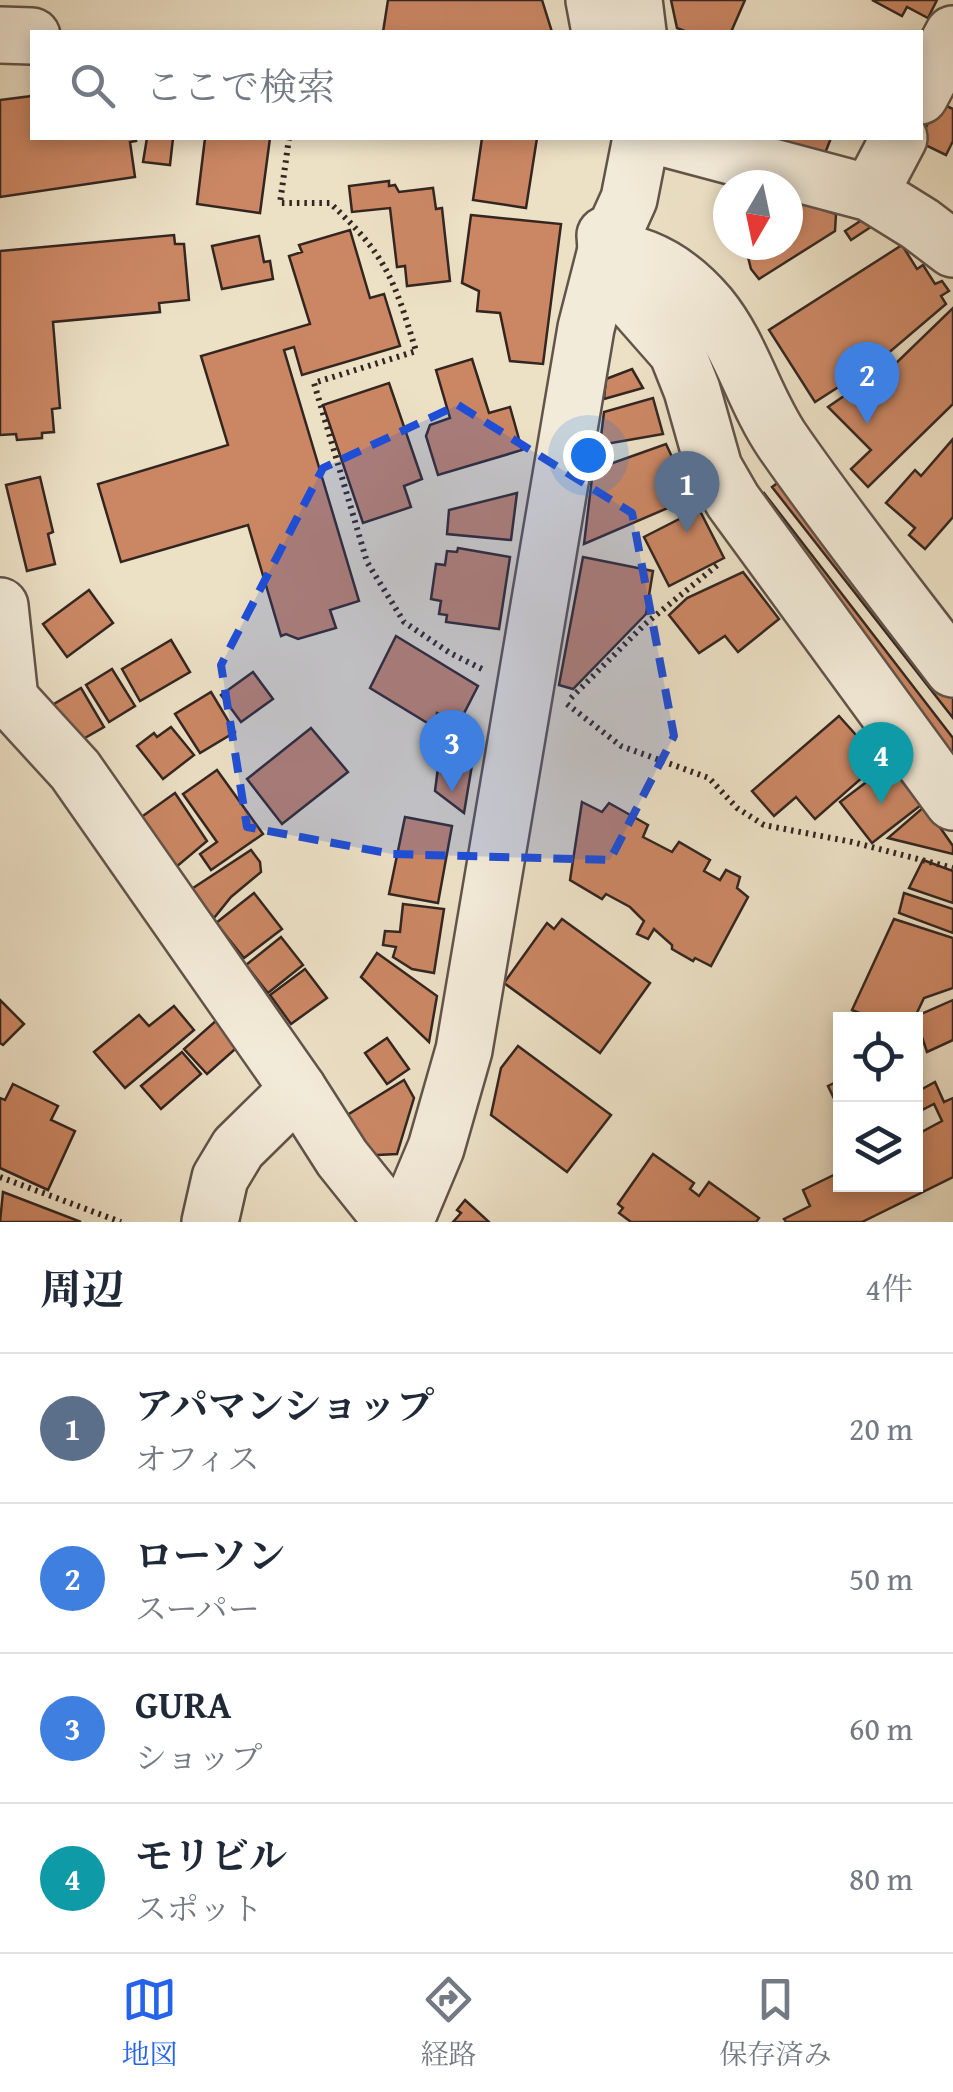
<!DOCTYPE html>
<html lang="ja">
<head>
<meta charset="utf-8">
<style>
	:root { --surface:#fff; --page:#f6f6f7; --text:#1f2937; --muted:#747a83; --line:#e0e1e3; --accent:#2563eb }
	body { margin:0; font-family:"Gentium Book Plus","Noto Serif JP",serif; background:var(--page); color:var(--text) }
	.controls { position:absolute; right:30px; bottom:30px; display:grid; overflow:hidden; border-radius:0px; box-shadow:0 5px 15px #0003 }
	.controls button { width:90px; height:90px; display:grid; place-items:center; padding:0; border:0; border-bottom:2px solid var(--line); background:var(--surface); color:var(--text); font:50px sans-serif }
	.compass { position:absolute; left:713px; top:170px; width:90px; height:90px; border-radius:50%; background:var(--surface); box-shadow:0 5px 15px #0003; rotate:189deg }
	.you { position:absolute; left:588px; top:455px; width:35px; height:35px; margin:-25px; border:8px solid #fff; border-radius:50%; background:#1a73e8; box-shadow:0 0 0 15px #1a73e833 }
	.badge { display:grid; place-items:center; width:65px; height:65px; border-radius:50%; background:var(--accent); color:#fff; font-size:32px; font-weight:700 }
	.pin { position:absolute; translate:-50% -82px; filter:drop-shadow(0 2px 5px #0008) }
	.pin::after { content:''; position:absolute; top:52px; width:35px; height:30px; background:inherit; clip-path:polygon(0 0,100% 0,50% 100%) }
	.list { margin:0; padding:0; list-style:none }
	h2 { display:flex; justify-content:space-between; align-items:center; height:130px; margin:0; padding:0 40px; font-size:42px }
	h2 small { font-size:32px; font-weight:400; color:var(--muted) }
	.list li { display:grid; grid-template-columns:65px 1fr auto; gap:30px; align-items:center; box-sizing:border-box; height:150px; padding:0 40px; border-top:2px solid var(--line) }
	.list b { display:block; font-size:38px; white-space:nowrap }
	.list p { margin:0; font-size:32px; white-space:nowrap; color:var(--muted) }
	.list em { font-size:32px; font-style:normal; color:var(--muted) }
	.icon { flex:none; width:55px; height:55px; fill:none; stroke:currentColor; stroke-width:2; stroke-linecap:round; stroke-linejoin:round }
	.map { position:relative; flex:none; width:953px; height:1222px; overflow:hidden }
	.search { position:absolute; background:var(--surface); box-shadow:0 5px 15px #0003; left:30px; right:30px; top:30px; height:110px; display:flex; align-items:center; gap:25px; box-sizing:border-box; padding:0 35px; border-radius:0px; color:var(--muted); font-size:38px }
	.sheet { height:730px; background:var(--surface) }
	nav { display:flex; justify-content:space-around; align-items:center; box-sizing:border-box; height:140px; border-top:2px solid var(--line); background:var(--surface); font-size:28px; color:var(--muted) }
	nav a { display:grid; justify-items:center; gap:5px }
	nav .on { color:var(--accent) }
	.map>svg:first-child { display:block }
</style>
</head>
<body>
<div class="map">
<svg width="953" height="1222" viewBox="0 0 953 1222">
	<rect width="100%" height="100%" fill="#ece0c5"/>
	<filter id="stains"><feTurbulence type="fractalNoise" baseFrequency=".002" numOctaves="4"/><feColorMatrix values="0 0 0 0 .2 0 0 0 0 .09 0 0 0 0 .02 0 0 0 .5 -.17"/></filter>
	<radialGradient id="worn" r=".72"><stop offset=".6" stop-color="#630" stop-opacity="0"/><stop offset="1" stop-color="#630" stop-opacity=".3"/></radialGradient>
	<g fill="#cb8764" stroke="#332621" stroke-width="2.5">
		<polygon points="388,0 542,0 552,32 383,32"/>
		<polygon points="671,0 745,0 731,32 687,32 677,28"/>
		<polygon points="872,0 937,0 928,18 907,7 902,16"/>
		<polygon points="32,96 32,138 136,138 136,141 130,142 135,177 0,197 0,100"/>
		<polygon points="938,102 953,109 953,141 946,155 919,142"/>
		<polygon points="147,138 173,138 170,165 143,162"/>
		<polygon points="205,138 270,138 260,213 197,204"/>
		<polygon points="482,138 537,138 526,208 473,200"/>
		<polygon points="726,138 831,138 822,161"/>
		<polygon points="389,181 389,186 395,185 399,192 433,188 436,209 442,208 450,281 407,286 405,266 397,267 390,208 352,212 349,186"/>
		<polygon points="788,199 836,214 835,231 759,279 751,269 745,245 788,245"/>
		<polygon points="871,214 877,223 851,240 845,231"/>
		<polygon points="471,215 561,224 543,364 510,361 500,313 477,311 479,291 462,283"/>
		<polygon points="350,230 370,298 384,294 400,346 302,375 294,347 284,350 359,601 330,610 336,628 298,639 286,634 281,636 248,525 121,562 98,484 228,445 201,356 310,324 289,256 302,252 299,245"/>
		<polygon points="174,235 175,244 184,244 189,300 159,303 160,312 53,322 60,408 52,409 54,432 42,433 42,438 17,440 16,434 0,435 0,251"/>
		<polygon points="259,236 264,262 270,261 273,279 222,289 212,246"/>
		<polygon points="902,245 917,269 923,265 935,284 942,281 949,291 941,296 946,304 879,361 815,402 769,330"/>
		<polygon points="953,308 953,404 868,487 851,469 871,450 828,407 886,367 889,370"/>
		<polygon points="472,359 489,413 510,407 522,450 438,475 426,436 430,425 450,418 436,370"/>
		<polygon points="632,369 643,388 604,399 606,379"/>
		<polygon points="389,383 422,479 404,486 411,507 363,523 323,405"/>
		<polygon points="653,398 663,434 600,445 604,412"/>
		<polygon points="953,439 953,517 925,549 909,535 915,528 886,503 915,470 921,476"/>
		<polygon points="666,444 691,498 584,544 593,470"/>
		<polygon points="40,477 53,532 48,534 55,564 27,571 6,485"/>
		<polygon points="783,479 953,693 953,718 772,487"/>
		<polygon points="517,493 511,540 447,534 449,510"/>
		<polygon points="764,493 953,738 953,767 753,501"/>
		<polygon points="699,509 724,558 669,586 644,537"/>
		<polygon points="458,548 510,557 499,629 446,622 447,615 439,614 441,601 431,599 436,564 445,565 447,551 457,552"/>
		<polygon points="583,557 653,571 646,614 573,689 559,685"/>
		<polygon points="743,572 779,619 738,652 725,636 699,653 669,615 687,598"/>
		<polygon points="89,590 113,623 67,657 43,624"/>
		<polygon points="396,636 478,686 459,723 437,713 434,727 370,688"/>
		<polygon points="171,640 190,672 140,701 122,669"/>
		<polygon points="112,669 135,706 109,722 86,685"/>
		<polygon points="253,672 273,699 241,722 221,695"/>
		<polygon points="81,688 104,727 76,743 54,704"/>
		<polygon points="211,692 235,732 200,753 175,714"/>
		<polygon points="839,716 880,762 815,819 796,797 774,816 752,791"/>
		<polygon points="171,727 194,755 163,779 137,746 154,733 157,737"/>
		<polygon points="311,728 348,772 282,824 247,779"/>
		<polygon points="475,747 464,813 435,791 439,760"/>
		<polygon points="889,765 921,805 872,843 840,802"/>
		<polygon points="217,770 263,834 211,870 200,854 217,842 183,794"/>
		<polygon points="175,793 207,841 175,868 140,818"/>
		<polygon points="582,802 602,812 609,803 648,825 643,837 672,852 679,842 710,860 704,871 720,880 726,870 740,877 737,888 748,897 711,966 695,958 693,961 672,949 672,945 654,929 648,939 637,934 644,921 630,907 606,894 602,899 570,880"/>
		<polygon points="925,806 953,846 953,854 888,838"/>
		<polygon points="405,817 452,826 438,903 389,894"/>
		<polygon points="251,850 260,862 261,872 231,897 214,918 190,890"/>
		<polygon points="923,860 953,871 953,903 909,888"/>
		<polygon points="254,893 282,929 244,958 216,923"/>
		<polygon points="904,893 953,909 953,933 899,913"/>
		<polygon points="403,904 444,909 434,973 412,969 393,957 396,947 383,945 385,931 400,932"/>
		<polygon points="562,919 650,983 600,1053 504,983 547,923 554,929"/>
		<polygon points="894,919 953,938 953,988 924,998 914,1019 874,1019 852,1010"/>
		<polygon points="281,937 303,965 268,993 246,965"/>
		<polygon points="377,953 437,996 429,1042 361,977"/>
		<polygon points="305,969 327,998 291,1024 270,995"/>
		<polygon points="0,1000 24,1024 3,1045 0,1043"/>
		<polygon points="953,1000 953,1040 927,1052 916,1019 912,1018"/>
		<polygon points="174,1006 194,1030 125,1088 94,1052 139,1015 149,1026"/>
		<polygon points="226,1012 242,1043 207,1074 184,1049"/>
		<polygon points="387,1038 409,1069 387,1084 365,1053"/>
		<polygon points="518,1046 611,1115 567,1172 491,1115 501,1068"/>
		<polygon points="182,1052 201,1074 161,1109 141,1086"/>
		<polygon points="916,1077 922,1089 935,1082 944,1102 953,1098 953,1177 862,1222 786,1222 784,1219 810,1206 803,1190 840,1172 840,1184 916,1184 916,1135 942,1121 934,1104 920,1111 916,1101"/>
		<polygon points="404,1080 414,1098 397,1154 377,1155 359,1144 344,1117"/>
		<polygon points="840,1080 840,1111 828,1086"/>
		<polygon points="13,1084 58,1106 51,1120 75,1131 48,1190 0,1168 0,1098 5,1100"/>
		<polygon points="653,1154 694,1183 690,1189 699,1196 709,1182 759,1218 756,1222 631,1222 619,1213 623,1208 618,1204"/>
		<polygon points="3,1192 81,1222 0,1222"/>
		<polygon points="465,1200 489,1222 453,1222 461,1213 457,1210"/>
	</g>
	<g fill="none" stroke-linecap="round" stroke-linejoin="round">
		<defs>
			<g id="minor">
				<polyline points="594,0 600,32"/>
				<polyline points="634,0 638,32"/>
				<polyline points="0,35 32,36"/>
				<polyline points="920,96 953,34"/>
				<polyline points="663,138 870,193 920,224 953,249"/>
				<polyline points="870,193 899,138"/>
				<polyline points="605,235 606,250 613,273 626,294 677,352 692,390 714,468 733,501 953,802"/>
				<path d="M606,250C649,253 681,274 709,307C742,347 754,400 783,442C837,520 896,594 953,669"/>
				<polyline points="0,606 10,699"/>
				<polyline points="0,696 10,699 75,770 298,1089 342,1158 378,1203 399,1222"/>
				<polyline points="210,1222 220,1178 238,1148 298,1089"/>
				<polyline points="405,1222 436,1148 464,1050 586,328 606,250 629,199 641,138"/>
			</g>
		</defs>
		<use href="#minor" stroke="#61544a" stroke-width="60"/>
		<g stroke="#332621" stroke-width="6" stroke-dasharray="2.5 5" stroke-linecap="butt">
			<path d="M289,138L280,203H330C386,255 394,279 416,351L314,383L367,562L404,622L450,653L484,670"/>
			<polyline points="571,698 645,624 720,563"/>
			<polyline points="567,704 621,746 709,778 737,808 764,825 852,842 953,868"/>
			<polyline points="0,1177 121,1222"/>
		</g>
		<use href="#minor" stroke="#f3ebd9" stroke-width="55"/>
	</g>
	<path fill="#1d4ed8" fill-opacity="0.2" stroke="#1d4ed8" stroke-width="8" stroke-dasharray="20 12" stroke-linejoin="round" d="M458,405L632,513L674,736L610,860L392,854L247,827L221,665L323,468Z"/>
	<rect width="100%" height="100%" filter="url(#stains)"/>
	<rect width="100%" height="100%" fill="url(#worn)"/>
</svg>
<div class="controls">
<button><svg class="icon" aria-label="locate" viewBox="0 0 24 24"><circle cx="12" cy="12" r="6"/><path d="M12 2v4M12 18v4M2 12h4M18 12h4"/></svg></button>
<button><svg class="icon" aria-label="layers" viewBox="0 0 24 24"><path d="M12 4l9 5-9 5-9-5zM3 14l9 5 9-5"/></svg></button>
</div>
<svg class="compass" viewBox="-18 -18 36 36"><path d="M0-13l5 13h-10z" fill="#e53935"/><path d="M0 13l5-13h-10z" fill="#747a83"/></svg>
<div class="you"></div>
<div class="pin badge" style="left:687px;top:533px;background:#5c6f8a">1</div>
<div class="pin badge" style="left:867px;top:424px;background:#3f7fe0">2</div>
<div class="pin badge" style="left:452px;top:792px;background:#3f7fe0">3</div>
<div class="pin badge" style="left:881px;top:804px;background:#0f9aa8">4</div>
<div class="search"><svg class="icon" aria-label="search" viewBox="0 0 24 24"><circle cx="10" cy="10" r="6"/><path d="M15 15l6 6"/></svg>ここで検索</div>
</div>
<section class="sheet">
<h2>周辺<small>4件</small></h2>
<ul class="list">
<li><span class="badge" style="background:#5c6f8a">1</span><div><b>アパマンショップ</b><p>オフィス</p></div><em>20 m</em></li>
<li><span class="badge" style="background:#3f7fe0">2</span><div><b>ローソン</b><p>スーパー</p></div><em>50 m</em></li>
<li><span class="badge" style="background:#3f7fe0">3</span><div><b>GURA</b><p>ショップ</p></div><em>60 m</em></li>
<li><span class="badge" style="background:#0f9aa8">4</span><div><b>モリビル</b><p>スポット</p></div><em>80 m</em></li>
</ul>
</section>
<nav>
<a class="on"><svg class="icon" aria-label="map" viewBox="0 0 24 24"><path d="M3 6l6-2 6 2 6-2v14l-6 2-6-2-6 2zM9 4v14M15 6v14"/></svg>地図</a>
<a><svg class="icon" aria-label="directions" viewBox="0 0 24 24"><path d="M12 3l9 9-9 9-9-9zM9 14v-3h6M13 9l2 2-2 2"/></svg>経路</a>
<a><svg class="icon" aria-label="saved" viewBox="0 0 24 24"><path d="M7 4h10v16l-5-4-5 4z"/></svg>保存済み</a>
</nav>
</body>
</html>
